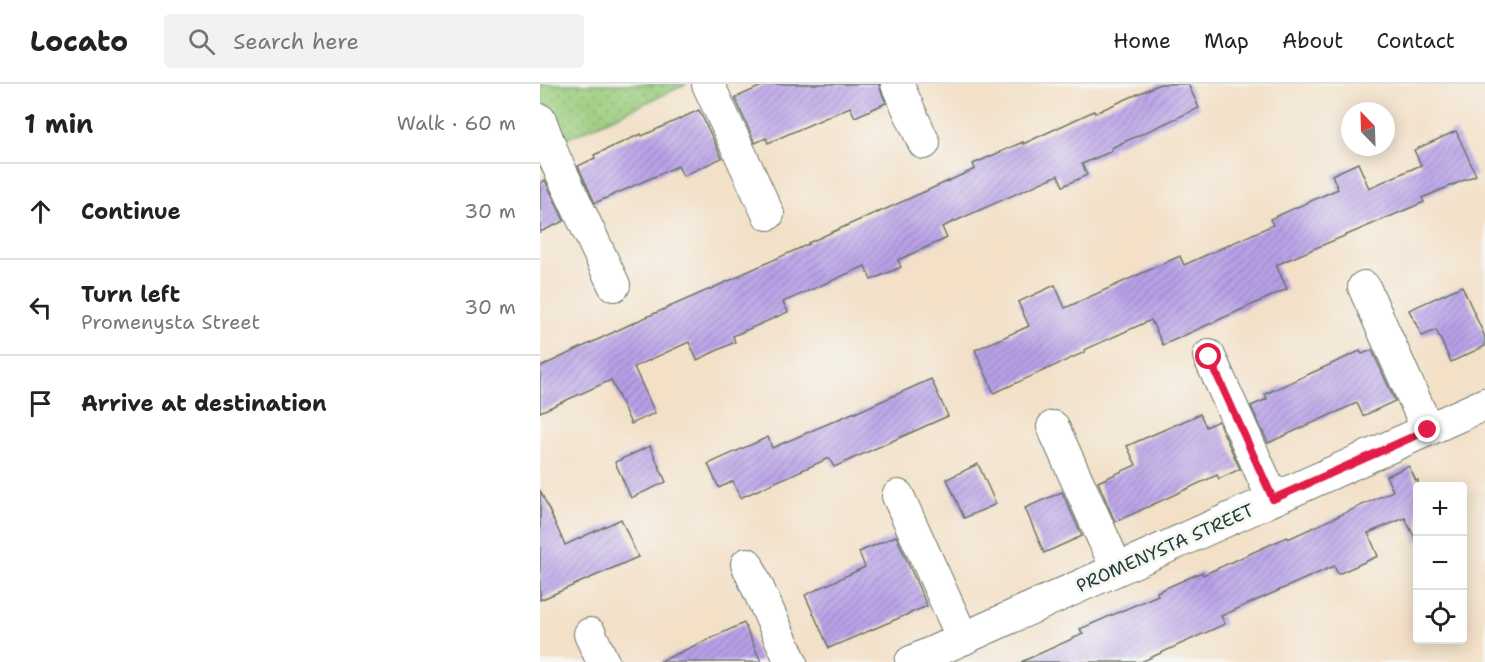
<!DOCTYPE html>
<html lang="en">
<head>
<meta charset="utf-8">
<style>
	:root { --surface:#fff; --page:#f2f2f2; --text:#222; --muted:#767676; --line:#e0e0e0 }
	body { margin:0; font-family:"Shantell Sans",sans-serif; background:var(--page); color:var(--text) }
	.controls { position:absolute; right:18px; bottom:18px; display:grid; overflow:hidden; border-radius:6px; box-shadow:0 3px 15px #0003 }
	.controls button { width:54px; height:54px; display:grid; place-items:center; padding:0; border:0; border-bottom:2px solid var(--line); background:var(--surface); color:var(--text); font:30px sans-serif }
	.compass { position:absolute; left:801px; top:18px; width:54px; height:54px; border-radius:50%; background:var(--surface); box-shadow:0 3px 15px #0003; rotate:337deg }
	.stop { position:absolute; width:18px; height:18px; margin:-14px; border:4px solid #e11d48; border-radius:50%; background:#fff }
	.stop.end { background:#e11d48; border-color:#fff; box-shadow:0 2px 6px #0008 }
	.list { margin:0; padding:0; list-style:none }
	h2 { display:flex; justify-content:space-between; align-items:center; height:78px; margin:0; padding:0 24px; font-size:26px }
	h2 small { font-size:20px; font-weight:400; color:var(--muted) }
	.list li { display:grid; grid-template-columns:39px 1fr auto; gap:18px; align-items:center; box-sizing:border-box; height:96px; padding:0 24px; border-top:2px solid var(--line) }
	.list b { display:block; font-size:22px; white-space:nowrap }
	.list p { margin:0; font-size:20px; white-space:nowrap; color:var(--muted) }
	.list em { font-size:20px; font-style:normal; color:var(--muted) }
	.icon { flex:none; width:33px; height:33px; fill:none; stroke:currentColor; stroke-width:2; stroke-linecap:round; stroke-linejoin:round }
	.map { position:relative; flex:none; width:945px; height:578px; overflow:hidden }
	header { display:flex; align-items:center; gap:36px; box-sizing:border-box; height:84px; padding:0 30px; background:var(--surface); border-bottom:2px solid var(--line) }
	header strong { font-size:28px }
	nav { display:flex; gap:33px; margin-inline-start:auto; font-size:21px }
	.search { width:420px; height:54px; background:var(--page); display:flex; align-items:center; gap:15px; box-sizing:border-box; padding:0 21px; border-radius:6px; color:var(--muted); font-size:22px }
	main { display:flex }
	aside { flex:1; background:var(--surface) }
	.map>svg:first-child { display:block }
</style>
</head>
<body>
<header>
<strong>Locato</strong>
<div class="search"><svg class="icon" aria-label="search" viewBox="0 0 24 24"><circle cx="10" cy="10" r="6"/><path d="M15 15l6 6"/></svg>Search here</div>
<nav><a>Home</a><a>Map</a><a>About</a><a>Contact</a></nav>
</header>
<main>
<aside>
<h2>1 min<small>Walk · 60 m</small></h2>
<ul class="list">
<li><svg class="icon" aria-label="ahead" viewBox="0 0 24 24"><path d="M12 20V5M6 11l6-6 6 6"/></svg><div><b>Continue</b></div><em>30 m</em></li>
<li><svg class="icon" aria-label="left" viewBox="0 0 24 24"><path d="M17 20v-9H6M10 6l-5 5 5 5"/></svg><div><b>Turn left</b><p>Promenysta Street</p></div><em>30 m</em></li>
<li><svg class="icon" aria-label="arrive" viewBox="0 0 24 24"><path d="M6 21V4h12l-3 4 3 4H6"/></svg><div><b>Arrive at destination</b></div></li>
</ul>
</aside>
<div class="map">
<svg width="945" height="578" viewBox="0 0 945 578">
	<defs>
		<pattern id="grass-dots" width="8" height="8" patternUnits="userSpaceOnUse" patternTransform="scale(1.5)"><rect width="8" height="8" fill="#9acb7a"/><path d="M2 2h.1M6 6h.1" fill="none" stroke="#7da665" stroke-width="1.8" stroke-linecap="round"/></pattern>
		<pattern id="building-hatch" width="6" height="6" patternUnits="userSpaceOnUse" patternTransform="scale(1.5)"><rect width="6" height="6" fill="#b9a0e8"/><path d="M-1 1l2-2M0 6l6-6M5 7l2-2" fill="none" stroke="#9684bd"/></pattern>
	</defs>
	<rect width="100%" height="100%" fill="#f6f6f2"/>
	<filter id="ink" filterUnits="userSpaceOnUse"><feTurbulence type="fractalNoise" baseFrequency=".0167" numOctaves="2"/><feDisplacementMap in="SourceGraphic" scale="12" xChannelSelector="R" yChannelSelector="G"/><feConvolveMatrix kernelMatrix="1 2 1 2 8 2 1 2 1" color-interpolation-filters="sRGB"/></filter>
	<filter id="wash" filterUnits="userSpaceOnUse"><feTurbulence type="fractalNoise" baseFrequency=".008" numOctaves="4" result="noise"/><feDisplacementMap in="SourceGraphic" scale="24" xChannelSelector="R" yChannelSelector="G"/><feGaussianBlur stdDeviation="1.35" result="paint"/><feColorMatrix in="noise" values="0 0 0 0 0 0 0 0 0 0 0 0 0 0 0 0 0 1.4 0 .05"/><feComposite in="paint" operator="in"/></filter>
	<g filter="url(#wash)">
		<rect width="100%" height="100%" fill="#f3e0c7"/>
		<polygon fill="url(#grass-dots)" stroke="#5c8457" stroke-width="1.5" points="0,0 147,0 0,67"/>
		<g id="blocks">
			<g fill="url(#building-hatch)">
				<polygon points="226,0 339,0 341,7 346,19 315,33 310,23 228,59 226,54 215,59 195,14"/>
				<polygon points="620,0 648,0 659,24 571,64 572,67 542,80 547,91 523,102 518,91 402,143 407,154 358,176 361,183 331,196 325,182 243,218 248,228 193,252 195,258 157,276 149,258 94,283 115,329 91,340 71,296 0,328 0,283 95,238 200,192 200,191 269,160 268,159 337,128 337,129 435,85 433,80 483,58 483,60 554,27 555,29"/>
				<polygon points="159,26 182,74 143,92 138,82 55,119 38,82 55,74 54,71 101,50 102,52"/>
				<polygon points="916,47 936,91 882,114 884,118 736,181 747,205 623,261 611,236 544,266 545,268 454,309 435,266 489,242 478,218 515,201 525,224 640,172 644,181 733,141 730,135 798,105 792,91 818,79 829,104 881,81 874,66"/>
				<polygon points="5,96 24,137 0,148 0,99"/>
				<polygon points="922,202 945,253 945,262 911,278 896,246 882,252 869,226"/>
				<polygon points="832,266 855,317 823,332 817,319 728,359 711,322 727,315 725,310 820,267 822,270"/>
				<polygon points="391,295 408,332 294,383 289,374 200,414 193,397 179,404 168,380 228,353 232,364 315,328 315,329"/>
				<polygon points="660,330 666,343 678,337 700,385 679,395 677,391 575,438 558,398 596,381 587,362"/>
				<polygon points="110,362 126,398 91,414 75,378"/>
				<polygon points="438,380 456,420 424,434 407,395"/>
				<polygon points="869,382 876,397 878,396 878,461 865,434 828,449 838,472 798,490 794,482 681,532 685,540 601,578 481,578 543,550 540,545 618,511 617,508 662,488 663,491 747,453 748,455 853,407 846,392"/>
				<polygon points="0,406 25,461 81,435 98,473 0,516"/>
				<polygon points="522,408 542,452 504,469 485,424"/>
				<polygon points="356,452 387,522 289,564 265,511 325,483 319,468"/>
				<polygon points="204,539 221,578 119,578"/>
			</g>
		</g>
	</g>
	<g filter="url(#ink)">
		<use href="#blocks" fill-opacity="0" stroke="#697667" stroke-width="1.5"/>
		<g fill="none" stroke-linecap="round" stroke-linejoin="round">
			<defs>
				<g id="minor">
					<polyline points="168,0 228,130"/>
					<polyline points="357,0 384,59"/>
					<polyline points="0,36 14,73 74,201"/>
					<polyline points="824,203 888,346"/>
					<polyline points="669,272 733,415"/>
					<polyline points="513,343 577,485"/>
					<polyline points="358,412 423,555"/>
					<polyline points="207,480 251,578"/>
					<polyline points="50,550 63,578"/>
					<polyline points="371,578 945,320"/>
				</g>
			</defs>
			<use href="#minor" stroke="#697667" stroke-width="34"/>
			<use href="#minor" stroke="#fff" stroke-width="32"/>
		</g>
	</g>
	<g fill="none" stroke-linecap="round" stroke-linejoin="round" filter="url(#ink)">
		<polyline stroke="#e11d48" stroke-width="8" points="669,273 733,415 888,346"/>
	</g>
	<g text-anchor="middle" stroke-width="6" stroke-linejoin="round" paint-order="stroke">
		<g font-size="18" fill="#1f3d34" stroke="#f6f6f2">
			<text transform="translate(625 464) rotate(-24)" y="6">PROMENYSTA STREET</text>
		</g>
	</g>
</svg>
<div class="controls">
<button>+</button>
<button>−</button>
<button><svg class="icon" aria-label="locate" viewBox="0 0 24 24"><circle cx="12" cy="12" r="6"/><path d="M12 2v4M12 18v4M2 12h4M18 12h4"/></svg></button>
</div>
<svg class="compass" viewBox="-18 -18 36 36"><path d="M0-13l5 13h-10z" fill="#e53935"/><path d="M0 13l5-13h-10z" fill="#767676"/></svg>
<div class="stop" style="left:669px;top:273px"></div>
<div class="stop end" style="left:888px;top:346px"></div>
</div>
</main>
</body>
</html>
